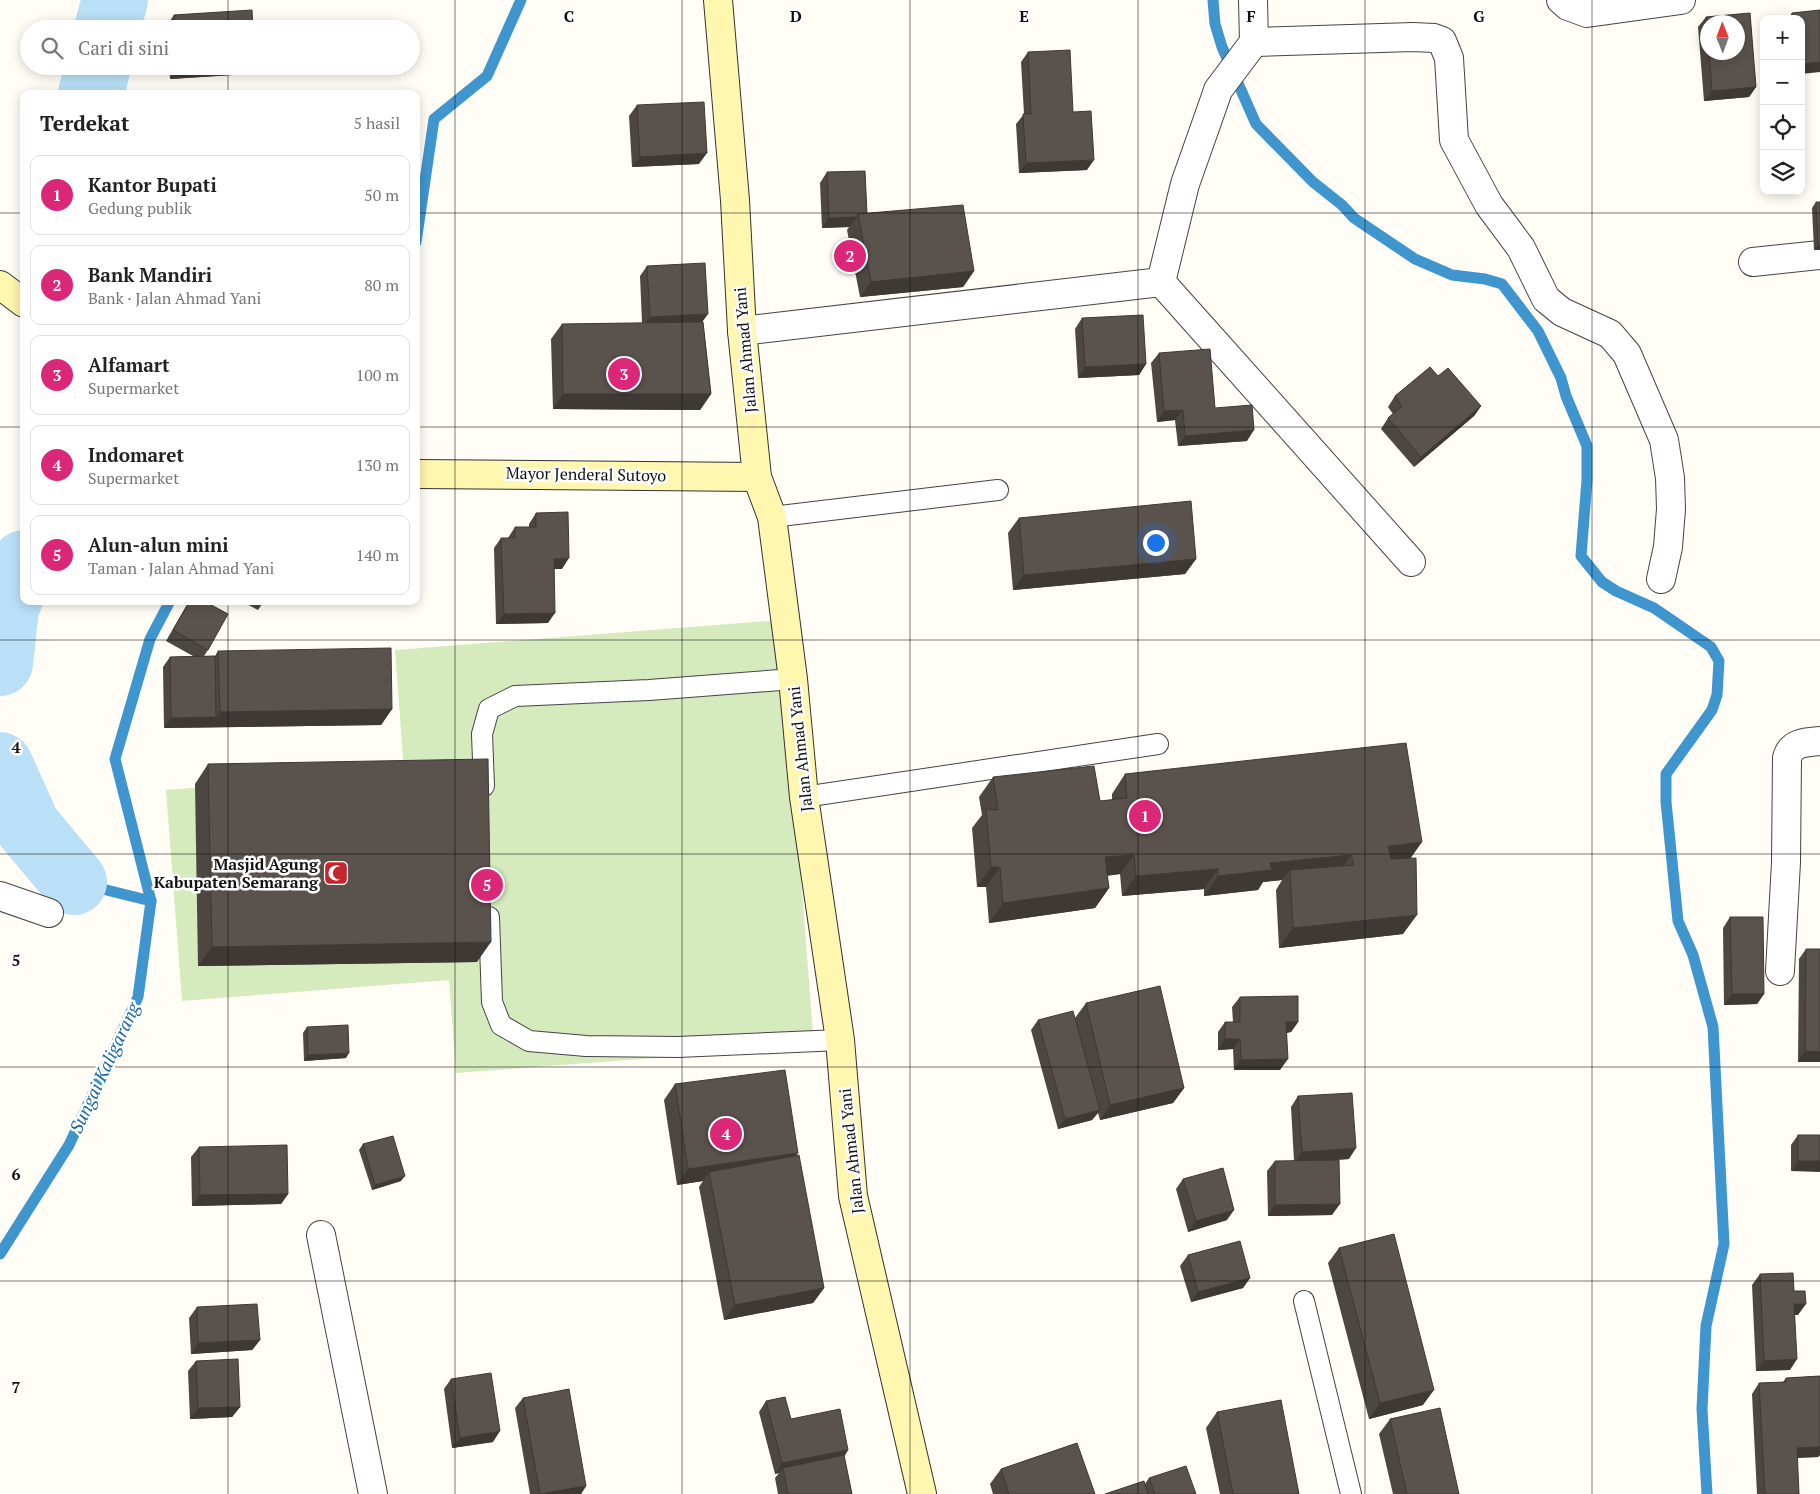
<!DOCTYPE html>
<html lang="id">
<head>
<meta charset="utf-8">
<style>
	:root { --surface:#fff; --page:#f2f2f2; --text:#222; --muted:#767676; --line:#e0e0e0; --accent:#db2777 }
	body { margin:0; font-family:"PT Serif",serif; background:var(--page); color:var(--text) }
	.controls { position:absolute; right:15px; top:15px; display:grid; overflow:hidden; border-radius:10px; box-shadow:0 2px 12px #0003 }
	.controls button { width:45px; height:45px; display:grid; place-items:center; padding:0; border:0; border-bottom:1px solid var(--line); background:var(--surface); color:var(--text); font:25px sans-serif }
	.compass { position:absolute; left:1700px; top:15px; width:45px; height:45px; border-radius:50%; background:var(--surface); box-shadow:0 2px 12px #0003; rotate:359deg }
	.you { position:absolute; left:1155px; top:542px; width:18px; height:18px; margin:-12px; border:4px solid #fff; border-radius:50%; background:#1a73e8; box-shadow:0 0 0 8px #1a73e833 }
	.badge { display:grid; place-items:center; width:32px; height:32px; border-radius:50%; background:var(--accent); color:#fff; font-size:16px; font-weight:700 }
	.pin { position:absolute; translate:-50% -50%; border:2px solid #fff; box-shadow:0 1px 5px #0006 }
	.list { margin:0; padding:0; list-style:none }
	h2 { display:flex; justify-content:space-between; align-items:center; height:65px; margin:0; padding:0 20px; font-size:21px }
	h2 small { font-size:16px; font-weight:400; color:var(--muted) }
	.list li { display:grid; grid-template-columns:32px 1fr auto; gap:15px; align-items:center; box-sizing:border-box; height:80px; margin:0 10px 10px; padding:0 10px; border:1px solid var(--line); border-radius:10px }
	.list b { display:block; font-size:19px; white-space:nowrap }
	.list p { margin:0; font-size:16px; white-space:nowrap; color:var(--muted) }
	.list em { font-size:16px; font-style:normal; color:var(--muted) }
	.icon { flex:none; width:28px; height:28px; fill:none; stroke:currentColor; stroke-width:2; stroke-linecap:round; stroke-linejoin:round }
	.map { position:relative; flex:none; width:1820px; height:1494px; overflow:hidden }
	.search { position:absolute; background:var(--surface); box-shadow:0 2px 12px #0003; left:20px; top:20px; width:400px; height:55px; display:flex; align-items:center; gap:12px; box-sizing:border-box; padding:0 18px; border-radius:28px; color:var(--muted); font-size:19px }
	.panel { position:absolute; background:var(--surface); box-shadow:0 2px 12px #0003; left:20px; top:90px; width:400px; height:515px; border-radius:10px }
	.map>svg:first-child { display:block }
</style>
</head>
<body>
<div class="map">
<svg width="1820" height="1494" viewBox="0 0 1820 1494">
	<rect width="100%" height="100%" fill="#fffdf5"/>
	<polygon fill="#d5ebbd" points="781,620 814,1046 456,1073 449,980 182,1001 166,790 404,771 395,650"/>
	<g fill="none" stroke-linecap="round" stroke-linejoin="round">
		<g stroke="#3f96cf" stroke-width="11">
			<polyline points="1213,0 1215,24 1222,47 1256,124 1313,182 1342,205 1354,218 1415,259 1452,275 1485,279 1502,284 1538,331 1561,378 1566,396 1587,446 1587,480 1581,556 1602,582 1616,591 1654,608 1711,647 1719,661 1717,695 1712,710 1666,774 1666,802 1678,921 1693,955 1713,1027 1724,1244 1706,1326 1702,1409 1707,1494"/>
			<polyline points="416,242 434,119 487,76 521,0"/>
			<polyline points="151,901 115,759 150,639 170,601"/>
			<polyline points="0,1254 69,1145 138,997 151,901 74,882"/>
		</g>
		<g stroke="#b9e0f7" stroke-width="66">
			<polyline points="107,29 115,0"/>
			<polyline points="91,94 98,66"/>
			<polyline points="0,663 6,608 24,563"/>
			<polyline points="0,765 28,827 74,882"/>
		</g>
		<defs>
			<g id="lane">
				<polyline points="772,517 998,490"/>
				<polyline points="484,786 482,734 489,709 515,696 649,690 793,679"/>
				<polyline points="804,797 1158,744"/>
				<polyline points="489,917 492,1002 501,1025 529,1041 586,1046 678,1047 840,1040"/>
				<polyline points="1304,1301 1351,1494"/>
			</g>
			<g id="street">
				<polyline points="1561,0 1568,6 1587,13 1681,0"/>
				<polyline points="1254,42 1413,37 1434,38 1442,41 1449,58 1454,140 1489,205 1521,248 1546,299 1562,312 1610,334 1627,354 1664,440 1670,478 1671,509 1668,547 1661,579"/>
				<polyline points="1753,262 1820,255"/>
				<polyline points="1161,282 1411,562"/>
				<polyline points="742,331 1161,282 1185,184 1215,99 1218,90 1254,42 1253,0"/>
				<polyline points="0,896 49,913"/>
				<path d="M1780,971L1786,862L1787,758C1791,742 1807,742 1820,741"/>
				<polyline points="321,1235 373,1494"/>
			</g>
			<g id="secondary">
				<polyline points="718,0 735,200 742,331 757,477 772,517 793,679 804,797 840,1040 853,1196 922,1494"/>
				<polyline points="0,285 24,303"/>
				<polyline points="416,474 757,477"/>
			</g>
		</defs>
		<use href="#lane" stroke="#444" stroke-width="22"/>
		<use href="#street" stroke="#444" stroke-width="30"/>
		<use href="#secondary" stroke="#333" stroke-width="30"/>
		<use href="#lane" stroke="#fff" stroke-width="20"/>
		<use href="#street" stroke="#fff" stroke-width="28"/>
		<use href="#secondary" stroke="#fff6b0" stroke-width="28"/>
	</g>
	<g fill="#4d4742" fill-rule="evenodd">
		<path d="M1750,13L1756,87L1749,97L1704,101L1698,27L1706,17ZM1708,22H1738V52H1708Z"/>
		<polygon points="1792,13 1801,19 1788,19"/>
		<polygon points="174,15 253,29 167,29 167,25"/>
		<polygon points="1028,52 1073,112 1087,170 1019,173 1016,124 1024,114 1021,62"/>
		<polygon points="169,66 254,66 248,74 170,79"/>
		<polygon points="637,105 699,164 632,167 629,116"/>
		<polygon points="827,172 867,214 974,271 963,287 860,297 847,230 849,227 822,228 820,183"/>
		<polygon points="1816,202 1820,250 1814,250 1812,208"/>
		<polygon points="647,266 703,322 711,394 700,410 553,409 551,339 562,324 642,323 640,276"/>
		<polygon points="1082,318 1146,364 1139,375 1078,378 1075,329"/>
		<polygon points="1159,353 1215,408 1247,441 1178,446 1175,420 1157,422 1151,363"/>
		<polygon points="1438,376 1481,406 1474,416 1414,467 1381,429 1388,418 1393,414 1388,407 1395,396"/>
		<polygon points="536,513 562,569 554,569 548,623 496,624 494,548 501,538 508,538 515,527 529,527 529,524"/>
		<polygon points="1019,518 1196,559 1185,574 1013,590 1008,533"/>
		<polygon points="189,601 204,601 208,650 204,656 215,656 218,651 392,709 381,725 164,728 163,667 170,657 193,656 166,641"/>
		<polygon points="241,601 264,601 258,610"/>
		<polygon points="208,764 477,962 198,966 195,784"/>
		<polygon points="1125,774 1411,858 1403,934 1279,948 1276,890 1282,880 1263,882 1258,890 1204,896 1204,889 1122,896 1120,874 1107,876 1109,888 1095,908 989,923 986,887 977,887 972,828 982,815 979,797 993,777 1100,801 1112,800 1112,794"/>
		<polygon points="1730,917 1764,994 1757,1004 1724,1005 1723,928"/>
		<polygon points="1806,949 1820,949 1820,1062 1798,1062 1799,959"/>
		<polygon points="1240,997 1298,1022 1291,1032 1287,1033 1280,1070 1234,1070 1233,1049 1218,1050 1218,1032 1225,1022 1233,1022 1232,1007"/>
		<polygon points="1086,1003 1184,1088 1173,1103 1100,1120 1098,1113 1092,1120 1058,1129 1031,1030 1038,1020 1075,1018"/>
		<polygon points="307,1027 346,1058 304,1061 303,1033"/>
		<polygon points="675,1084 797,1156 824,1288 813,1303 724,1320 699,1187 703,1181 677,1185 664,1100"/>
		<polygon points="1298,1096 1349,1159 1336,1160 1332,1215 1268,1216 1267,1171 1275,1161 1294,1161 1291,1107"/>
		<polygon points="1798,1135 1820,1135 1791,1171 1791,1145"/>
		<polygon points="363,1144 401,1181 372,1190 359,1150"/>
		<polygon points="199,1147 288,1194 281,1204 192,1206 191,1157"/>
		<polygon points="1183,1179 1227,1220 1188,1232 1176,1189"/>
		<polygon points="1339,1248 1423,1405 1369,1419 1328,1263"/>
		<polygon points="1188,1255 1250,1278 1243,1288 1191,1302 1180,1266"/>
		<polygon points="1760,1274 1794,1291 1798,1315 1795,1315 1790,1370 1756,1371 1752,1285"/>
		<polygon points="197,1307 260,1340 252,1350 191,1354 189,1318"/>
		<polygon points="196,1361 240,1407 232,1417 190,1419 188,1371"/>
		<polygon points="1820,1376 1820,1455 1818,1457 1797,1458 1799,1494 1757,1494 1752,1394 1759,1383 1783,1382 1786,1378"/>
		<polygon points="451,1379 493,1442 452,1448 444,1389"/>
		<polygon points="523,1398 586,1486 581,1494 530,1494 515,1408"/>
		<polygon points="766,1401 791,1419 848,1450 844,1457 852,1494 778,1494 775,1478 779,1473 775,1474 759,1412"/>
		<polygon points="1217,1412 1299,1494 1220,1494 1206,1428"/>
		<polygon points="1390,1419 1459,1494 1393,1494 1379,1434"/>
		<polygon points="1001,1469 1095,1494 993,1494 990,1484"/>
		<polygon points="1149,1478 1196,1494 1105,1494 1145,1484"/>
	</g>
	<g fill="#3f3936">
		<polygon points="1820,62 1820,72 1801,74 1801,64"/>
		<polygon points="220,66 254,66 248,74 170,79 177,69"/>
		<polygon points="1756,87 1749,97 1704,101 1712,91"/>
		<polygon points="707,153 699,164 632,167 640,157"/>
		<polygon points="1094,160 1087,170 1019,173 1026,163"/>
		<polygon points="857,217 849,227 822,228 829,218"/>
		<polygon points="1818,245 1820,245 1820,250 1814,250"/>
		<polygon points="974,271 963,287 860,297 871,282"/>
		<polygon points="708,314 700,325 642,328 650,317"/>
		<polygon points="1146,364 1139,375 1078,378 1085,367"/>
		<polygon points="563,394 711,394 700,410 553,409"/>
		<polygon points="1481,406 1474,416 1414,467 1421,457"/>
		<polygon points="1183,410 1175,420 1157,422 1164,411"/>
		<polygon points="1254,430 1247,441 1178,446 1185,436"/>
		<polygon points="569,558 562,569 546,569 554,559"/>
		<polygon points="1196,559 1185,574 1013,590 1024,575"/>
		<polygon points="555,613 548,623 496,624 504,614"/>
		<polygon points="392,709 381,725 164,728 171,718 216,717 220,712"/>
		<polygon points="1422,842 1408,862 1374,866 1388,846"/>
		<polygon points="1134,855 1120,874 1091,877 1105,857"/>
		<polygon points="1351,855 1337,875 1290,870 1282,880 1263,882 1258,890 1204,896 1218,876 1270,863"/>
		<polygon points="991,867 1000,867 986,887 977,887"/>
		<polygon points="1218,869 1204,889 1122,896 1136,876"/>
		<polygon points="1109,888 1095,908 989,923 1003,903"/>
		<polygon points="1417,915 1403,934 1279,948 1293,928"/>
		<polygon points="491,942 477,962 198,966 212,947"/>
		<polygon points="1732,994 1764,994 1757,1004 1724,1005"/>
		<polygon points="1286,1022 1298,1022 1291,1032 1279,1033"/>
		<polygon points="1225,1039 1240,1039 1233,1049 1218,1050"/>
		<polygon points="1805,1051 1820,1052 1820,1062 1798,1062"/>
		<polygon points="349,1053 346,1058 304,1061 308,1055"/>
		<polygon points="1288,1059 1280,1070 1234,1070 1241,1060"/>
		<polygon points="1184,1088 1173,1103 1100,1120 1110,1105"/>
		<polygon points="1100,1110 1092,1120 1058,1129 1065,1119"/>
		<polygon points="1356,1148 1349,1159 1295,1162 1302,1152"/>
		<polygon points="798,1153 787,1169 709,1172 703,1181 677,1185 688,1169"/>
		<polygon points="1798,1161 1820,1161 1820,1172 1791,1171"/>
		<polygon points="405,1176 401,1181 372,1190 375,1185"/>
		<polygon points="288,1194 281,1204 192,1206 200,1195"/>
		<polygon points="1340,1204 1332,1215 1268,1216 1275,1205"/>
		<polygon points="1234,1210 1227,1220 1188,1232 1196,1221"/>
		<polygon points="1250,1278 1243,1288 1191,1302 1198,1292"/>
		<polygon points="824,1288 813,1303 724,1320 735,1305"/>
		<polygon points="1794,1304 1806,1304 1798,1315 1787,1315"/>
		<polygon points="260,1340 252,1350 191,1354 198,1343"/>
		<polygon points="1797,1359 1790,1370 1756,1371 1764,1361"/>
		<polygon points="1434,1390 1423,1405 1369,1419 1380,1403"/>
		<polygon points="240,1407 232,1417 190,1419 198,1408"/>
		<polygon points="500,1431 493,1442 452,1448 460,1438"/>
		<polygon points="1820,1447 1820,1455 1818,1457 1789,1458 1797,1448"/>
		<polygon points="848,1450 841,1461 783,1468 779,1473 775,1474 782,1463"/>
		<polygon points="586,1486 581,1494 542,1494"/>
	</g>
	<g fill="#5a524d" stroke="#3f3936">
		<polygon points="252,10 253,29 175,29 174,15"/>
		<polygon points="1820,10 1820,62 1801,64 1801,19 1792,19 1792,13"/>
		<polygon points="1750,13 1756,87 1712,91 1709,52 1738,52 1738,22 1708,22 1708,40 1706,17"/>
		<polygon points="1070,50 1073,112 1091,111 1094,160 1026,163 1023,114 1031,114 1028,52"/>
		<polygon points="177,66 220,66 177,69"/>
		<polygon points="704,102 707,153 640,157 637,105"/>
		<polygon points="865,171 867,214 858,214 857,217 829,218 827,172"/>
		<polygon points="1816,202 1820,202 1820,245 1818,245"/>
		<polygon points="963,205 974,271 871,282 858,214"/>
		<polygon points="705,263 708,314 650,317 647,266"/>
		<polygon points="1143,315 1146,364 1085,367 1082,318"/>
		<polygon points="703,322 711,394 563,394 562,324"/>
		<polygon points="1210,349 1215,408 1252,405 1254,430 1185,436 1183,410 1164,411 1159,353"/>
		<polygon points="1430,367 1438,376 1448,368 1481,406 1421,457 1388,418 1402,406 1395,396"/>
		<polygon points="1191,501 1196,559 1024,575 1019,518"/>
		<polygon points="568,512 569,558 554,559 555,613 504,614 501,538 515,538 515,527 536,527 536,513"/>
		<polygon points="190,601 204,601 228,614 208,650 173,630"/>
		<polygon points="391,648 392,709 220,712 218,651"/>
		<polygon points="215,656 216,717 171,718 170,657"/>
		<polygon points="1406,743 1422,842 1388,846 1391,859 1416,858 1417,915 1293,928 1290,870 1354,865 1351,855 1270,863 1272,870 1218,876 1218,869 1136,876 1134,855 1105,857 1109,888 1003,903 1000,867 991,867 986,809 998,810 993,777 1094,766 1100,801 1127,798 1125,774"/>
		<polygon points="488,759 491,942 212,947 208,764"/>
		<polygon points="1730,917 1763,917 1764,994 1732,994"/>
		<polygon points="1806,949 1820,949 1820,1052 1805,1051"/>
		<polygon points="1160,986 1184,1088 1110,1105 1086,1003"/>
		<polygon points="1298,996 1298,1022 1286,1022 1288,1059 1241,1060 1240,1039 1225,1039 1225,1022 1240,1022 1240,997"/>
		<polygon points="1073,1011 1100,1110 1065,1119 1038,1020"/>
		<polygon points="348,1025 349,1053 308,1055 307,1027"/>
		<polygon points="785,1070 798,1153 688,1169 675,1084"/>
		<polygon points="1352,1093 1356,1148 1302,1152 1298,1096"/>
		<rect x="1798" y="1135" width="22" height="26"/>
		<polygon points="393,1136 405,1176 375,1185 363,1144"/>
		<polygon points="287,1145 288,1194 200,1195 199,1147"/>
		<polygon points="799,1155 824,1288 735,1305 709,1172"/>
		<polygon points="1339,1160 1340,1204 1275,1205 1275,1161"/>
		<polygon points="1223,1168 1234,1210 1196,1221 1183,1179"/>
		<polygon points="1394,1234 1434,1390 1380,1403 1339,1248"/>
		<polygon points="1240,1241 1250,1278 1198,1292 1188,1255"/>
		<polygon points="1793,1273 1794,1291 1805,1291 1806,1304 1794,1304 1797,1359 1764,1361 1760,1274"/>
		<polygon points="257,1304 260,1340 198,1343 197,1307"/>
		<polygon points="238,1359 240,1407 198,1408 196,1361"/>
		<polygon points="491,1373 500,1431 460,1438 451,1379"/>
		<polygon points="1820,1376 1820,1447 1797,1448 1799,1494 1765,1494 1759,1383 1786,1382 1786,1378"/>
		<polygon points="569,1389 586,1486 540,1494 523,1398"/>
		<polygon points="785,1397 791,1419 840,1409 848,1450 782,1463 766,1401"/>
		<polygon points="1281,1400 1299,1494 1233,1494 1217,1412"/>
		<polygon points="1440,1408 1459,1494 1407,1494 1390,1419"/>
		<polygon points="1077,1443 1095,1494 1009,1494 1001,1469"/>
		<polygon points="844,1455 852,1494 788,1494 783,1468"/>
		<polygon points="1186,1466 1196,1494 1155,1494 1149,1478"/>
		<polygon points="1144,1481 1148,1494 1105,1494"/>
	</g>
	<path fill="none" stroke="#111" stroke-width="1" stroke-opacity="0.55" d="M228,0V29M455,0V1494M682,0V1494M910,0V1494M1138,0V1494M1365,0V1494M1592,0V1494M228,66V94M0,213H24M416,213H1820M0,427H24M416,427H1820M228,601V1494M0,640H1820M0,854H1820M0,1067H1820M0,1281H1820"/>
	<defs>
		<symbol id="mosque-square" viewBox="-11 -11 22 22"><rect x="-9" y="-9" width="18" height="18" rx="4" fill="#c4262e" stroke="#fff"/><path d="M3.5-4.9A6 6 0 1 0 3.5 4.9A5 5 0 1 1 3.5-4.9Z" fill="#fff"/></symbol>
	</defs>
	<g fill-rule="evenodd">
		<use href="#mosque-square" x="322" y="859" width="28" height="28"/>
	</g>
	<g text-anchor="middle" stroke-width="5" stroke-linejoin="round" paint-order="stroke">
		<g font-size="16" fill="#111" stroke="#fff">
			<text transform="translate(745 350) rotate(-95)" y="6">Jalan Ahmad Yani</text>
			<text transform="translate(586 474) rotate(1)" y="6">Mayor Jenderal Sutoyo</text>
			<text transform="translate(800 749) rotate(-96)" y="6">Jalan Ahmad Yani</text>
			<text transform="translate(851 1151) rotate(-96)" y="6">Jalan Ahmad Yani</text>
		</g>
		<g font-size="16" font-weight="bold" fill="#111" stroke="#fff" text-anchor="end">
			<text x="318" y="870">Masjid Agung<tspan x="318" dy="18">Kabupaten Semarang</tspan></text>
		</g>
		<g font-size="18" font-style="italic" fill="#1768a6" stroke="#fff">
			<text transform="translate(105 1068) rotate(-65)" y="6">Sungai Kaligarang</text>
		</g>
	</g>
	<g font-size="16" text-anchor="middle" font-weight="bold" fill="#111" stroke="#fff" stroke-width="5" stroke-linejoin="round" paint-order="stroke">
		<text x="569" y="22">C</text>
		<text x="796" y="22">D</text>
		<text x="1024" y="22">E</text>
		<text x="1251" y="22">F</text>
		<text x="1479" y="22">G</text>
		<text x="16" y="753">4</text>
		<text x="16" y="966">5</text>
		<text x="16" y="1180">6</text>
		<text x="16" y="1393">7</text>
	</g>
</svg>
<div class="controls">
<button>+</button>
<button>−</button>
<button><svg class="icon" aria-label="locate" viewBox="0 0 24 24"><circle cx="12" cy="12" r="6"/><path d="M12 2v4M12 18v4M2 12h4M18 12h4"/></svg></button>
<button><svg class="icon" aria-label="layers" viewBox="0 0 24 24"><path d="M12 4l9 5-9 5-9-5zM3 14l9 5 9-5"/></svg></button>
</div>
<svg class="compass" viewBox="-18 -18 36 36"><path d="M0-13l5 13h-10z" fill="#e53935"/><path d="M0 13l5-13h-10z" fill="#767676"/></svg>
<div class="you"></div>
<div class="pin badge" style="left:1145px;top:816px">1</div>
<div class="pin badge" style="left:850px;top:256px">2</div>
<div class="pin badge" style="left:624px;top:374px">3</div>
<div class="pin badge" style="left:726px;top:1134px">4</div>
<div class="pin badge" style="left:487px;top:885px">5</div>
<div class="search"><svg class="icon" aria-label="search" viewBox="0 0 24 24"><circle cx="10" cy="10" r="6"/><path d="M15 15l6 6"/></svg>Cari di sini</div>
<section class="panel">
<h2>Terdekat<small>5 hasil</small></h2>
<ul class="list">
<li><span class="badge">1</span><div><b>Kantor Bupati</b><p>Gedung publik</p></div><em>50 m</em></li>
<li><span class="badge">2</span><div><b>Bank Mandiri</b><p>Bank · Jalan Ahmad Yani</p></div><em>80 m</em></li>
<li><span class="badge">3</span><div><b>Alfamart</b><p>Supermarket</p></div><em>100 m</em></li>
<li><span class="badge">4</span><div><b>Indomaret</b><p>Supermarket</p></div><em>130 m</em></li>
<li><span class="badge">5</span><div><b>Alun-alun mini</b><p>Taman · Jalan Ahmad Yani</p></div><em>140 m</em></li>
</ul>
</section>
</div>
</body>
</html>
